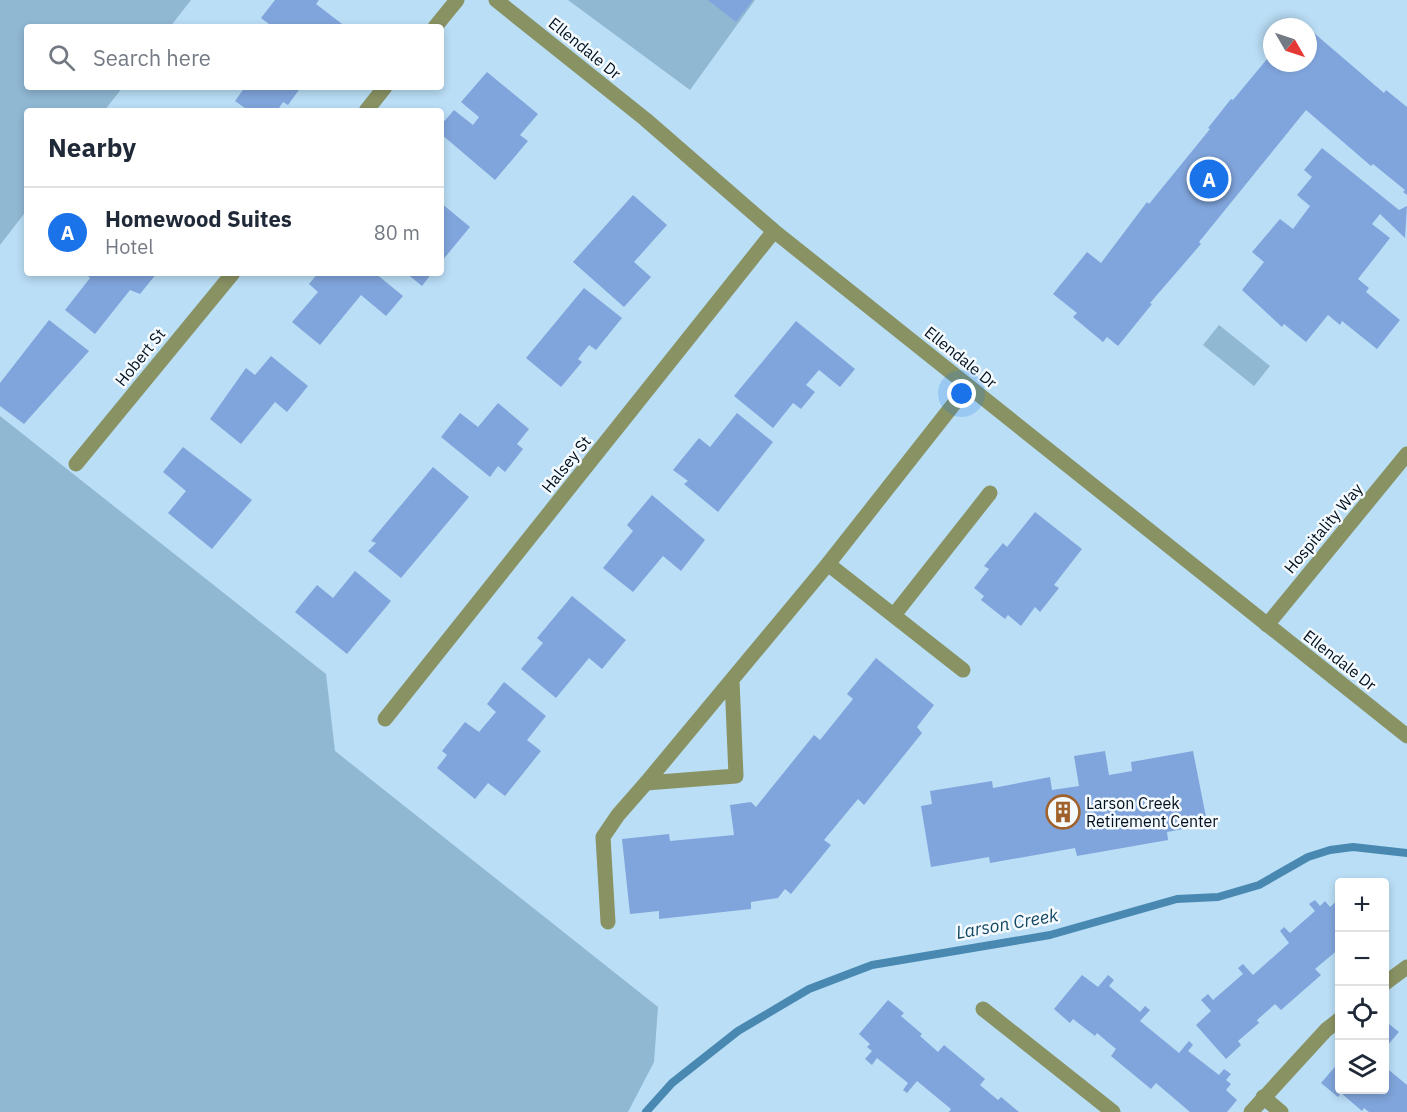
<!DOCTYPE html>
<html lang="en">
<head>
<meta charset="utf-8">
<style>
	:root { --surface:#fff; --page:#f2f2f3; --text:#1f2937; --muted:#747a83; --line:#e0e1e3; --accent:#1a73e8 }
	body { margin:0; font-family:"IBM Plex Sans",sans-serif; background:var(--page); color:var(--text) }
	.controls { position:absolute; right:18px; bottom:18px; display:grid; overflow:hidden; border-radius:6px; box-shadow:0 3px 9px #0003 }
	.controls button { width:54px; height:54px; display:grid; place-items:center; padding:0; border:0; border-bottom:2px solid var(--line); background:var(--surface); color:var(--text); font:30px sans-serif }
	.compass { position:absolute; left:1263px; top:18px; width:54px; height:54px; border-radius:50%; background:var(--surface); box-shadow:0 3px 9px #0003; rotate:129deg }
	.you { position:absolute; left:962px; top:394px; width:21px; height:21px; margin:-15px; border:4px solid #fff; border-radius:50%; background:#1a73e8; box-shadow:0 0 0 9px #1a73e833 }
	.badge { display:grid; place-items:center; width:39px; height:39px; border-radius:50%; background:var(--accent); color:#fff; font-size:20px; font-weight:700 }
	.pin { position:absolute; translate:-50% -50%; border:3px solid #fff; box-shadow:0 2px 6px #0006 }
	.list { margin:0; padding:0; list-style:none }
	h2 { display:flex; justify-content:space-between; align-items:center; height:78px; margin:0; padding:0 24px; font-size:26px }
	h2 small { font-size:20px; font-weight:400; color:var(--muted) }
	.list li { display:grid; grid-template-columns:39px 1fr auto; gap:18px; align-items:center; box-sizing:border-box; height:90px; padding:0 24px; border-top:2px solid var(--line) }
	.list b { display:block; font-size:22px; white-space:nowrap }
	.list p { margin:0; font-size:20px; white-space:nowrap; color:var(--muted) }
	.list em { font-size:20px; font-style:normal; color:var(--muted) }
	.icon { flex:none; width:33px; height:33px; fill:none; stroke:currentColor; stroke-width:2; stroke-linecap:round; stroke-linejoin:round }
	.map { position:relative; flex:none; width:1407px; height:1112px; overflow:hidden }
	.search { position:absolute; background:var(--surface); box-shadow:0 3px 9px #0003; left:24px; top:24px; width:420px; height:66px; display:flex; align-items:center; gap:15px; box-sizing:border-box; padding:0 21px; border-radius:6px; color:var(--muted); font-size:22px }
	.panel { position:absolute; background:var(--surface); box-shadow:0 3px 9px #0003; left:24px; top:108px; width:420px; height:168px; border-radius:6px }
	.map>svg:first-child { display:block }
</style>
</head>
<body>
<div class="map">
<svg width="1407" height="1112" viewBox="0 0 1407 1112">
	<rect width="100%" height="100%" fill="#badef6"/>
	<g fill="#90b8d3">
		<polygon points="0,0 191,0 170,27 27,27 27,87 123,87 104,111 27,111 27,210 0,245"/>
		<polygon points="568,0 755,0 690,90"/>
		<polygon points="1219,325 1270,366 1254,386 1203,345"/>
		<polygon points="0,416 326,674 335,751 658,1007 654,1062 628,1112 0,1112"/>
	</g>
	<g fill="none" stroke-linecap="round" stroke-linejoin="round">
		<polyline stroke="#4989b1" stroke-width="8" points="646,1112 672,1083 738,1031 809,989 872,965 1050,935 1177,899 1218,897 1259,885 1308,857 1330,850 1353,847 1407,853"/>
	</g>
	<g fill="#80a5dc">
		<polygon points="275,0 319,0 316,4 346,27 273,27 261,18"/>
		<polygon points="708,0 753,0 736,22"/>
		<polygon points="1308,31 1312,35 1314,33 1384,93 1386,90 1407,107 1407,195 1403,192 1405,190 1373,164 1371,166 1306,110 1199,242 1201,244 1150,303 1152,304 1118,346 1107,337 1103,342 1073,317 1077,313 1053,294 1087,252 1101,263 1147,202 1149,204 1210,129 1208,128 1231,99 1233,100 1272,53 1272,63 1308,63"/>
		<polygon points="487,72 538,114 520,135 528,141 495,180 441,134 441,125 454,110 473,125 479,117 461,102"/>
		<polygon points="245,87 301,87 288,105 283,102 277,111 249,111 235,101"/>
		<polygon points="1322,148 1399,210 1407,206 1405,238 1380,214 1372,224 1390,238 1358,279 1369,288 1366,292 1400,320 1377,349 1342,321 1340,325 1328,315 1306,342 1284,324 1282,327 1242,290 1264,262 1252,252 1280,219 1293,229 1310,206 1297,195 1312,177 1304,170"/>
		<polygon points="633,195 667,225 634,262 651,277 624,307 573,262"/>
		<polygon points="441,203 470,227 441,262"/>
		<polygon points="85,273 157,273 140,294 130,290 95,334 65,310 90,278"/>
		<polygon points="318,273 375,273 403,296 386,316 361,295 320,345 292,322 318,292 309,284"/>
		<polygon points="406,273 432,273 422,286"/>
		<polygon points="584,288 622,318 596,350 589,345 578,359 582,362 561,387 526,358"/>
		<polygon points="49,320 89,351 24,424 0,406 0,383"/>
		<polygon points="796,321 855,369 840,387 819,370 806,385 815,392 801,409 793,403 773,428 734,396"/>
		<polygon points="271,356 308,386 287,412 275,402 241,444 210,419 246,368 255,375"/>
		<polygon points="498,403 529,429 517,444 523,449 505,472 498,466 490,477 441,437 460,413 478,427"/>
		<polygon points="737,413 773,442 718,512 684,484 688,481 673,470 699,438 710,447"/>
		<polygon points="183,447 252,500 212,549 168,513 186,491 163,472"/>
		<polygon points="433,467 469,497 401,578 368,551 376,543 371,541"/>
		<polygon points="652,495 705,540 681,571 663,556 633,592 603,568 633,531 627,525"/>
		<polygon points="1035,512 1082,549 1054,585 1059,588 1040,612 1035,607 1021,626 1008,615 1005,619 981,600 984,596 974,588 989,569 984,566 1003,543 1007,547"/>
		<polygon points="355,571 391,601 347,654 295,612 317,585 333,598"/>
		<polygon points="572,596 626,640 602,669 589,658 556,698 521,669 543,643 537,638"/>
		<polygon points="876,658 934,705 917,727 922,733 864,805 858,799 824,840 831,845 791,894 785,889 778,898 751,902 751,909 659,919 659,911 630,914 622,839 669,834 670,841 734,835 730,805 751,802 756,807 814,735 820,740 853,699 847,694"/>
		<polygon points="504,682 546,716 527,740 541,751 505,796 488,783 475,799 437,768 447,755 442,751 465,722 479,732 496,712 487,704"/>
		<polygon points="1105,751 1109,775 1132,771 1131,762 1193,751 1206,817 1193,820 1194,827 1167,832 1168,840 1077,856 1075,848 990,863 989,857 931,867 921,806 932,804 930,791 992,781 993,788 1050,777 1052,790 1079,786 1074,756"/>
		<polygon points="1340,898 1340,948 1315,969 1321,975 1281,1010 1275,1004 1257,1020 1259,1023 1238,1041 1241,1045 1226,1059 1196,1025 1211,1011 1201,1000 1208,994 1213,1000 1243,974 1238,968 1243,964 1253,975 1289,943 1280,931 1284,927 1290,933 1315,911 1309,904 1315,900 1320,906 1325,901 1330,907"/>
		<polygon points="1082,975 1098,987 1108,975 1114,980 1109,986 1140,1012 1145,1006 1150,1010 1140,1021 1179,1053 1189,1041 1193,1045 1188,1051 1219,1075 1224,1069 1231,1074 1226,1080 1231,1084 1226,1090 1237,1100 1227,1112 1190,1112 1156,1083 1151,1089 1111,1056 1116,1049 1097,1033 1095,1036 1073,1019 1070,1023 1054,1009"/>
		<polygon points="888,1000 904,1013 901,1016 922,1034 920,1036 938,1052 944,1045 985,1079 980,1085 998,1100 1001,1097 1019,1112 949,1112 951,1109 917,1081 907,1093 903,1090 908,1083 877,1058 872,1065 865,1059 872,1051 867,1047 870,1044 859,1034"/>
		<polygon points="1384,1020 1399,1032 1386,1047 1384,1046"/>
		<polygon points="1340,1061 1340,1090 1384,1090 1384,1066 1407,1085 1407,1112 1369,1112 1364,1108 1362,1111 1341,1093 1338,1097 1321,1083"/>
	</g>
	<g fill="none" stroke-linecap="round" stroke-linejoin="round">
		<g stroke="#889263" stroke-width="15">
			<polyline points="496,0 645,119 774,231 1407,736"/>
			<polyline points="435,27 457,0"/>
			<polyline points="366,111 385,87"/>
			<polyline points="76,464 233,273"/>
			<polyline points="894,615 990,493"/>
			<polyline points="1267,625 1407,454"/>
			<polyline points="963,670 828,564 968,386"/>
			<polyline points="732,680 736,776 646,783 828,564"/>
			<polyline points="385,719 774,231"/>
			<polyline points="608,922 603,837 618,815 646,783"/>
			<polyline points="1384,984 1407,967"/>
			<polyline points="983,1009 1113,1112"/>
			<polyline points="1263,1097 1281,1112"/>
			<polyline points="1251,1112 1326,1030 1340,1019"/>
		</g>
	</g>
	<defs>
		<symbol id="building-ring" viewBox="-11 -11 22 22"><circle r="9.5" fill="#f4fafe" stroke="#a1612a" stroke-width="1.5"/><path d="M-4-6H4V6H1V3H-1V6H-4ZM-2.5-4.3h1.7v1.8h-1.7ZM.8-4.3h1.7v1.8H.8ZM-2.5-1h1.7V.8h-1.7ZM.8-1h1.7V.8H.8Z" fill="#a1612a"/></symbol>
	</defs>
	<g fill-rule="evenodd">
		<use href="#building-ring" x="1044" y="793" width="38" height="38"/>
	</g>
	<g text-anchor="middle" stroke-width="5" stroke-linejoin="round" paint-order="stroke">
		<g font-size="16" fill="#00101e" stroke="#f4fafe">
			<text transform="translate(585 48) rotate(39)" y="6">Ellendale Dr</text>
			<text transform="translate(140 357) rotate(-51)" y="6">Hobert St</text>
			<text transform="translate(961 357) rotate(39)" y="6">Ellendale Dr</text>
			<text transform="translate(566 464) rotate(-51)" y="6">Halsey St</text>
			<text transform="translate(1323 528) rotate(-50)" y="6">Hospitality Way</text>
			<text transform="translate(1340 660) rotate(38)" y="6">Ellendale Dr</text>
		</g>
		<g font-size="16" fill="#00101e" stroke="#f4fafe" text-anchor="start">
			<text x="1086" y="809">Larson Creek<tspan x="1086" dy="18">Retirement Center</tspan></text>
		</g>
		<g font-size="18" font-style="italic" fill="#144865" stroke="#f4fafe">
			<text transform="translate(1007 924) rotate(-10)" y="6">Larson Creek</text>
		</g>
	</g>
</svg>
<div class="controls">
<button>+</button>
<button>−</button>
<button><svg class="icon" aria-label="locate" viewBox="0 0 24 24"><circle cx="12" cy="12" r="6"/><path d="M12 2v4M12 18v4M2 12h4M18 12h4"/></svg></button>
<button><svg class="icon" aria-label="layers" viewBox="0 0 24 24"><path d="M12 4l9 5-9 5-9-5zM3 14l9 5 9-5"/></svg></button>
</div>
<svg class="compass" viewBox="-18 -18 36 36"><path d="M0-13l5 13h-10z" fill="#e53935"/><path d="M0 13l5-13h-10z" fill="#747a83"/></svg>
<div class="you"></div>
<div class="pin badge" style="left:1209px;top:179px">A</div>
<div class="search"><svg class="icon" aria-label="search" viewBox="0 0 24 24"><circle cx="10" cy="10" r="6"/><path d="M15 15l6 6"/></svg>Search here</div>
<section class="panel">
<h2>Nearby<small></small></h2>
<ul class="list">
<li><span class="badge">A</span><div><b>Homewood Suites</b><p>Hotel</p></div><em>80 m</em></li>
</ul>
</section>
</div>
</body>
</html>
